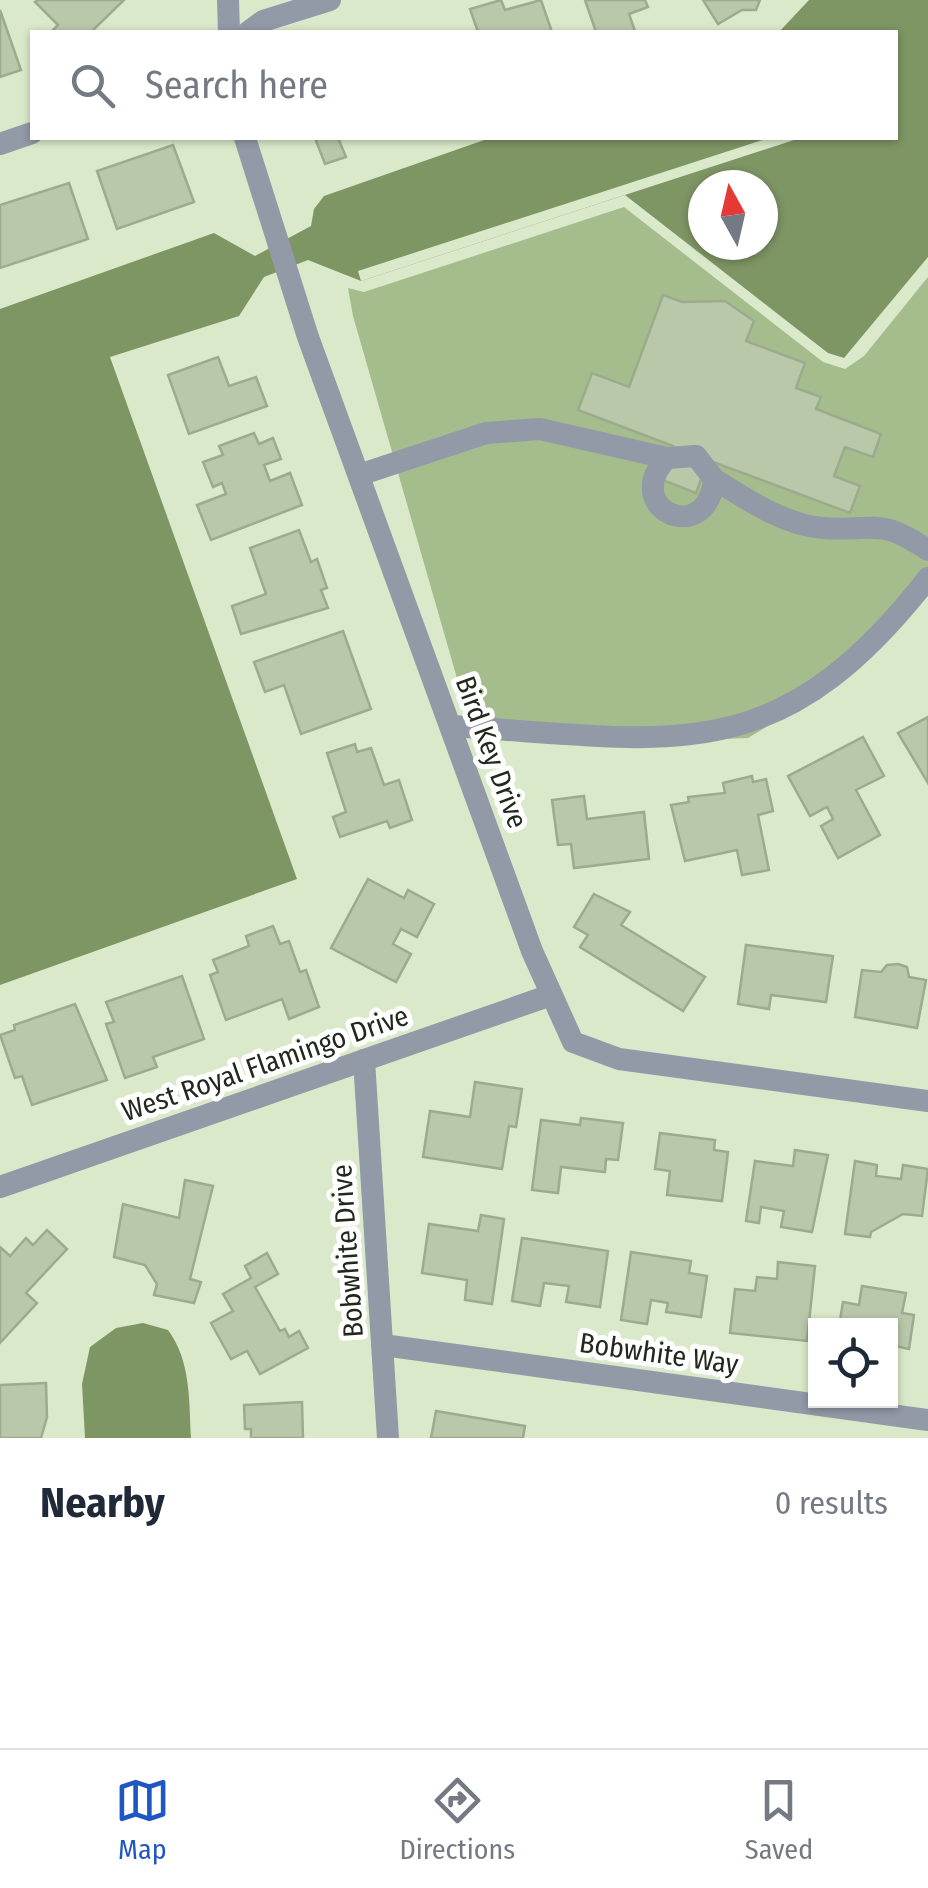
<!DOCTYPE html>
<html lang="en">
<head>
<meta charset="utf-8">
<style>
	:root { --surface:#fff; --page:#f2f2f3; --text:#1f2937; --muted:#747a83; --line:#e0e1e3; --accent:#1e57c3 }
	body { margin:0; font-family:"Fira Sans Condensed",sans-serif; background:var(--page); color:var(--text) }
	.controls { position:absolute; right:30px; bottom:30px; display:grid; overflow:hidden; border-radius:0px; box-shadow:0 2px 8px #0004 }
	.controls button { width:90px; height:90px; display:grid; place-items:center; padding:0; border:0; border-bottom:2px solid var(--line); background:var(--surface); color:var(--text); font:50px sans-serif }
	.compass { position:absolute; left:688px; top:170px; width:90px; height:90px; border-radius:50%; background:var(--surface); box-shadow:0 2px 8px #0004; rotate:352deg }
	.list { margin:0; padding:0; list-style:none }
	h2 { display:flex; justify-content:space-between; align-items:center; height:130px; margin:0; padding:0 40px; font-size:42px }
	h2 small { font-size:32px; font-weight:400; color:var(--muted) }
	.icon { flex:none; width:55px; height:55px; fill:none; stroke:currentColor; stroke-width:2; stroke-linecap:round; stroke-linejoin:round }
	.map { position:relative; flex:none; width:928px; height:1438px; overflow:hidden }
	.search { position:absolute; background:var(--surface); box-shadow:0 2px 8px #0004; left:30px; right:30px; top:30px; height:110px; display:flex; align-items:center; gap:25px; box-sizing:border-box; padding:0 35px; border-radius:0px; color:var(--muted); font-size:38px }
	.sheet { height:310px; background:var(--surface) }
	nav { display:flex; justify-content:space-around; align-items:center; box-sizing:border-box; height:140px; border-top:2px solid var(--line); background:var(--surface); font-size:28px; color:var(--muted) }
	nav a { display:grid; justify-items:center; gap:5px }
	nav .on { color:var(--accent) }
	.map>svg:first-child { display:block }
</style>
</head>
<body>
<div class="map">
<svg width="928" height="1438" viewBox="0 0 928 1438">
	<rect width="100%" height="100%" fill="#d9e9c9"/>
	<polygon fill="#a5bd8c" points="624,207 823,362 845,369 864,356 928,277 928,571 815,697 748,738 584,745 471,727 353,316 348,288 364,292"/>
	<g fill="#7e9564" fill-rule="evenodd">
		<path d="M809,0H928V257L844,358L828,353L625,195L361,281L308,260L264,277L239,316L110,357L297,879L0,985V309L214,233L255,256L311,226L314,209L324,196L490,138H896V32H779ZM703,185H763V245H703Z"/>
		<path d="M143,1323L168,1330C191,1361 189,1400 191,1438H85L82,1384L90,1347L116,1328Z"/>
	</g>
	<polygon fill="#d9e9c9" points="769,138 800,138 361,281 358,271"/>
	<g fill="#b9c8a9" stroke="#9cab8d" stroke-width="2.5">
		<polygon points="38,0 124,0 91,32 51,32 58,25 35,2"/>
		<polygon points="501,0 505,10 541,0 552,32 478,32 470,9"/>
		<polygon points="585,0 645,0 648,7 629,14 635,31 596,32"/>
		<polygon points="703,0 760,0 756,10 742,10 718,24"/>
		<polygon points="0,10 21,70 0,77"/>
		<polygon points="315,138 338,138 346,157 325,164"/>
		<polygon points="173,145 194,202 117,229 97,171"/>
		<polygon points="69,183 88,239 0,268 0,205"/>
		<polygon points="663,295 682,302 725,301 754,321 746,341 805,363 796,388 821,397 816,409 881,434 873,457 845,447 834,476 860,486 850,513 708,460 696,493 660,479 673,446 578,410 592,373 629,387"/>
		<polygon points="218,357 229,386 256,377 267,406 189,434 168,375"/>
		<polygon points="254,433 259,444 273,438 281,459 264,465 270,481 290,473 302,505 211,540 197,505 226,494 222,483 213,487 203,462 223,455 219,446"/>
		<polygon points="299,530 311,562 317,559 327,588 321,590 328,608 241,634 232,606 266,594 250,548"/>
		<polygon points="343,631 371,709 301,734 284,685 265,692 254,662"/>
		<polygon points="928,717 928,783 898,733"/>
		<polygon points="863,737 884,776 856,790 880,835 838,858 821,826 833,819 827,807 810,816 788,776"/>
		<polygon points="355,744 357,752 371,748 384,785 399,780 412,820 390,828 387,821 340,837 333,817 346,812 327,753"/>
		<polygon points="752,776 753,782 766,779 773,811 758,815 769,870 742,875 737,850 685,861 671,805 689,802 688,797 725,793 723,783"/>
		<polygon points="584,796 587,819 644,812 649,859 574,868 571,844 558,845 552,800"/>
		<polygon points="368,879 404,898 408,890 434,904 417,937 401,929 393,944 411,954 396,982 331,948"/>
		<polygon points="594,894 630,912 621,925 705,977 683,1011 580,947 588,935 574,927"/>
		<polygon points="273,926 280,944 289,941 300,972 306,970 319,1007 289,1019 282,999 226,1020 210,975 218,972 213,960 249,946 246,936"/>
		<polygon points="746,945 833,956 826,1002 771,995 769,1009 738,1004"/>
		<polygon points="898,964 907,967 909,977 926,980 917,1028 855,1017 862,970 881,972 887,965"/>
		<polygon points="182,976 204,1039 153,1057 157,1067 125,1078 106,1024 114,1022 106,1002"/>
		<polygon points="75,1004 107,1080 32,1105 22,1076 15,1078 0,1035 15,1030 14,1025"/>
		<polygon points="475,1082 522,1089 516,1127 509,1126 502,1169 423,1157 430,1111 470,1117"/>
		<polygon points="581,1118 623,1123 618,1160 606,1159 605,1172 561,1167 558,1193 532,1190 541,1120 580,1125"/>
		<polygon points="660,1133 715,1140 714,1150 728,1152 722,1201 667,1195 670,1171 655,1169"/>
		<polygon points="795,1150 828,1155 812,1232 781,1227 784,1211 761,1207 759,1223 746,1221 755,1161 793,1166"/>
		<polygon points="855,1161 877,1165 876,1176 901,1179 903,1165 928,1169 922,1216 903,1214 871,1232 870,1237 845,1234"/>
		<polygon points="185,1180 213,1186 190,1279 201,1282 194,1303 154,1295 157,1284 145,1265 114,1257 123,1204 179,1218"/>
		<polygon points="481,1215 504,1219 492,1304 465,1300 467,1280 422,1273 429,1224 478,1231"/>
		<polygon points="47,1230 67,1249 26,1293 37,1303 0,1343 0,1247 10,1256 26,1238 33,1245"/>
		<polygon points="522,1238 608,1251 600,1307 566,1302 569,1286 544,1283 540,1306 512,1301"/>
		<polygon points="631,1252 691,1261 689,1273 707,1276 701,1317 666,1312 668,1303 651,1300 647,1324 621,1320"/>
		<polygon points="267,1253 278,1274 255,1287 280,1331 285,1329 289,1337 299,1331 308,1348 260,1374 247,1351 231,1359 211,1323 233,1311 223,1294 251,1278 245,1266"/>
		<polygon points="778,1262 815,1266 807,1341 730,1333 735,1289 755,1291 757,1277 777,1279"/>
		<polygon points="862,1286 906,1293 902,1313 914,1315 909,1349 890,1345 890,1326 839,1326 843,1302 859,1305"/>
		<polygon points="46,1383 47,1417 41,1438 0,1438 0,1385"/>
		<polygon points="302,1402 303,1438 251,1438 251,1429 245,1429 244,1405"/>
		<polygon points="436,1411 525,1426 523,1438 431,1438"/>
	</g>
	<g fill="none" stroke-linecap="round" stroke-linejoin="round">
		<g stroke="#939aa7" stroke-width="22">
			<polyline points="228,0 229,32"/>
			<polyline points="248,32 263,21 330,0"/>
			<polyline points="245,138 308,337 532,951 573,1042 619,1059 928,1101"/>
			<polyline points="0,144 32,133"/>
			<path d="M359,475L486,433L540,429L667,458L696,456L714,479C707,549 619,508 667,458"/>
			<path d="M714,479C746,499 784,525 823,528C877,532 876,516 928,550"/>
			<path d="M451,726C672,740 776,773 928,578"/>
			<polyline points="364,1060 388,1438"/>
			<polyline points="0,1187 551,995"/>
			<polyline points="383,1345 928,1420"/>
		</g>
	</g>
	<g text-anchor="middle" stroke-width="10" stroke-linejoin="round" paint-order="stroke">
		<g font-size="28" fill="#22281c" stroke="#fff">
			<text transform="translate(492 752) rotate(70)" y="10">Bird Key Drive</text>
			<text transform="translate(265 1063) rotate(-19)" y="10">West Royal Flamingo Drive</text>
			<text transform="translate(347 1251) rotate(-94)" y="10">Bobwhite Drive</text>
			<text transform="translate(659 1353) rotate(8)" y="10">Bobwhite Way</text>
		</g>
	</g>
</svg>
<div class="controls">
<button><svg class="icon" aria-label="locate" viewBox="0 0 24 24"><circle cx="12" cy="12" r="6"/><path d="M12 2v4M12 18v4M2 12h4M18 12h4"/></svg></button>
</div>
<svg class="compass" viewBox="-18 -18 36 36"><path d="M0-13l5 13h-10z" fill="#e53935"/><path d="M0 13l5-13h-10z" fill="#747a83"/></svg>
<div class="search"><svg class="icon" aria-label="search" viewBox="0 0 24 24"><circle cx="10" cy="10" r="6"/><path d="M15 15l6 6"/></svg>Search here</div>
</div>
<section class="sheet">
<h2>Nearby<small>0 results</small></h2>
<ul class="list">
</ul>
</section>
<nav>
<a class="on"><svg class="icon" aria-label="map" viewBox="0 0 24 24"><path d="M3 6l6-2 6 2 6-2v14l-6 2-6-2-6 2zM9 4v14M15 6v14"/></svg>Map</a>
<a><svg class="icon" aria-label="directions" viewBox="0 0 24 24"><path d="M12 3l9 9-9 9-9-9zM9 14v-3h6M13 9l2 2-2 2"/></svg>Directions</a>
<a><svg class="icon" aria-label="saved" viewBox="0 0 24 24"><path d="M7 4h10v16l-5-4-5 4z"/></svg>Saved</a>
</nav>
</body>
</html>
